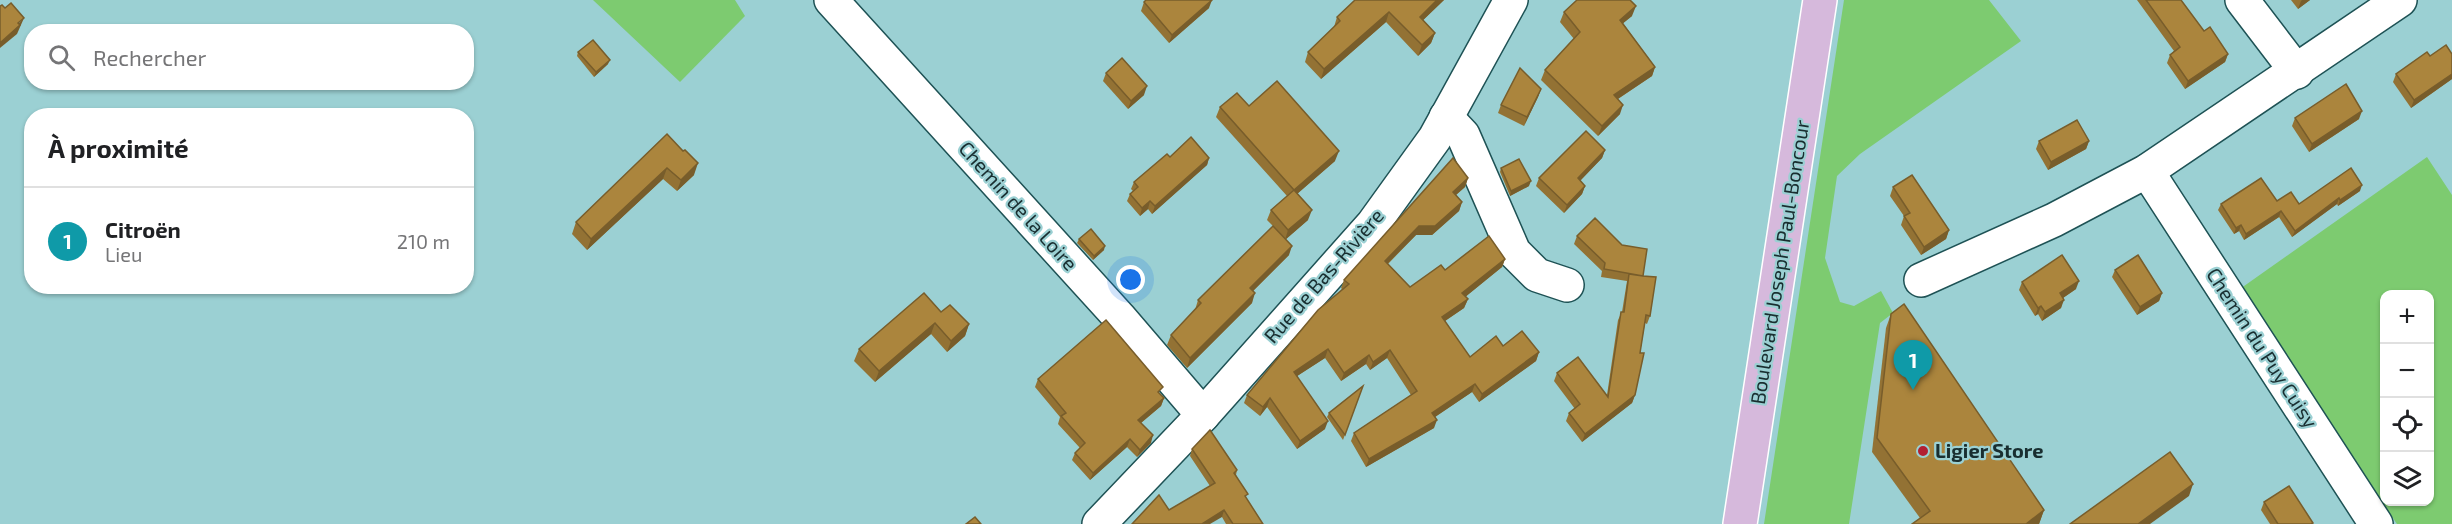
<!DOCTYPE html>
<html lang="fr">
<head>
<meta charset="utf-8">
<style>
	:root { --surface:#fff; --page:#f6f6f6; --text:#202124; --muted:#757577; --line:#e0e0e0; --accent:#7c3aed }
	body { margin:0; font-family:"Exo 2",sans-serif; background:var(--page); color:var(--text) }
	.controls { position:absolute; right:18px; bottom:18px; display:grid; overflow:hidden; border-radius:12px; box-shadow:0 2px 4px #0004 }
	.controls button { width:54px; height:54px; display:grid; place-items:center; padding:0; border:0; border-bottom:2px solid var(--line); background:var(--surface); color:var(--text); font:30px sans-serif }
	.you { position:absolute; left:1131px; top:280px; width:21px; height:21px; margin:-15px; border:4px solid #fff; border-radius:50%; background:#1a73e8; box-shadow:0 0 0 9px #1a73e833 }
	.badge { display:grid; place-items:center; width:39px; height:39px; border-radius:50%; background:var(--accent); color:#fff; font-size:20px; font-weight:700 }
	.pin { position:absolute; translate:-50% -50px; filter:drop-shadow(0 2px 3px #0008) }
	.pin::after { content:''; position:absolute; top:32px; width:21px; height:18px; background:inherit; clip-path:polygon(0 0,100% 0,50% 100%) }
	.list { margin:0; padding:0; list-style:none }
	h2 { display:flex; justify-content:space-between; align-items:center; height:78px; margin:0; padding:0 24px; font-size:26px }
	h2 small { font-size:20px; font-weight:400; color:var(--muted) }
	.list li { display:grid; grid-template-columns:39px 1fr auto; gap:18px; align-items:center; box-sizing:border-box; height:108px; padding:0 24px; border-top:2px solid var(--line) }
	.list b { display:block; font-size:22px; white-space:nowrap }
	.list p { margin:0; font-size:20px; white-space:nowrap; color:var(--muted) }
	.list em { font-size:20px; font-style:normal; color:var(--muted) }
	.icon { flex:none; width:33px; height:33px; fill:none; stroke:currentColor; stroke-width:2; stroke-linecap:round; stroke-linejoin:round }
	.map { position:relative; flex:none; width:2452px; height:524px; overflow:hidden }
	.search { position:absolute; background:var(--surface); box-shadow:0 2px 4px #0004; left:24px; top:24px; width:450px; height:66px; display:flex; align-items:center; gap:15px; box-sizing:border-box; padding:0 21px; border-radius:24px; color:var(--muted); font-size:22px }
	.panel { position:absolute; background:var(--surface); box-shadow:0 2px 4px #0004; left:24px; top:108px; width:450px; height:186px; border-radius:24px }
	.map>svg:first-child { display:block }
</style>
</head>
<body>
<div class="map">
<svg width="2452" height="524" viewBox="0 0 2452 524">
	<rect width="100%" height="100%" fill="#9bd0d3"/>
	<g fill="#7dcb70" fill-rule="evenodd">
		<polygon points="593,0 735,0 745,16 680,82"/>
		<polygon points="1844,0 1989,0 2021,41 1860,154 1837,176 1825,258 1840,302 1854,306 1881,291 1893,313 1880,323 1849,524 1764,524"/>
		<path d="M2427,157L2452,195V524H2397L2237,291ZM2384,294H2430V502H2384Z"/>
	</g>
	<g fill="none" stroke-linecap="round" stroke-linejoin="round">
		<defs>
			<g id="minor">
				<polyline points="831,0 1119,317 1203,415"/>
				<polyline points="2242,0 2297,72"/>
				<polyline points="1446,117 1463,135 1514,252 1537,275 1567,285"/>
				<polyline points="2147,171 2376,524"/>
				<polyline points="1921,280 2054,220 2147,171 2400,0"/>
				<polyline points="1099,524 1203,415 1373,224 1435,138 1511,0"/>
			</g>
			<polyline id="major" points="1740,524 1820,0"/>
		</defs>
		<use href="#minor" stroke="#1e5255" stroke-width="36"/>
		<use href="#major" stroke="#fff" stroke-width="36"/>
		<use href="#minor" stroke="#fff" stroke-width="33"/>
		<use href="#major" stroke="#d6b9dc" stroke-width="33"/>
	</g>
	<g fill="#937234">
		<polygon points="1355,0 1444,0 1423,20 1435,33 1431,43 1418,56 1386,22 1321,79 1305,62 1308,52 1334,27 1337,17"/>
		<polygon points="2137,0 2181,0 2204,31 2228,54 2225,62 2185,89 2167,63 2170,55 2174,51"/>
		<polygon points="2291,0 2310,0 2298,9"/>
		<polygon points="1144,2 1209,8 1169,43 1141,11"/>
		<polygon points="1564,12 1632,16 1623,23 1655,67 1652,76 1618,99 1620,114 1598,136 1541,80 1545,70 1574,39 1560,22"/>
		<polygon points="578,52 608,64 594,77 577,56"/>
		<polygon points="2452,54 2452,79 2411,108 2393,82 2396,74 2430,56"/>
		<polygon points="1106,73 1144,95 1128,109 1103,81"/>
		<polygon points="1541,89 1538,97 1524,126 1498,113 1501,105"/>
		<polygon points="1249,106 1335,161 1297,194 1308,220 1286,239 1289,255 1253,291 1252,303 1187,368 1167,345 1171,335 1195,310 1198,300 1273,226 1267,220 1271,210 1287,196 1216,117 1220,107"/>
		<polygon points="2295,118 2359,119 2309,152 2292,126"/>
		<polygon points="2039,141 2089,141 2086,149 2048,170 2036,149"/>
		<polygon points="1605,150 1602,158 1580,181 1585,186 1582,194 1564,213 1536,186 1539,178"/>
		<polygon points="683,151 694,175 677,191 663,179 587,250 572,234 576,222"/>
		<polygon points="1170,157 1209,158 1207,165 1152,214 1148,209 1140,216 1127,201 1130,194 1133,191 1131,189 1134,182"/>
		<polygon points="1501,168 1529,186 1510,196 1500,172"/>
		<polygon points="1468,178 1465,187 1456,195 1462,202 1459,211 1432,235 1416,235 1388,264 1410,287 1445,270 1505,259 1502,267 1465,297 1468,299 1464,308 1445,321 1470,357 1503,346 1539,352 1536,361 1479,402 1472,392 1435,417 1434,428 1366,467 1351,441 1354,433 1411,395 1387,358 1370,370 1366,364 1341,381 1325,358 1297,376 1325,429 1297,449 1267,407 1260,416 1244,403 1247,395 1342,289 1341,288 1344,280"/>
		<polygon points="1893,187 1949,230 1946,239 1921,255 1901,225 1904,216 1890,196"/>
		<polygon points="2360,191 2338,206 2337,204 2292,237 2279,217 2244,240 2239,231 2234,234 2218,210 2221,204 2277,201 2299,204"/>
		<polygon points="1577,236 1643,276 1650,316 1647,324 1645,323 1640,353 1635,395 1632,403 1582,442 1566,421 1569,413 1575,409 1554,381 1557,373 1607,395 1618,320 1622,312 1627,281 1601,277 1602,271 1574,244"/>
		<polygon points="1079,239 1104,250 1093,260 1077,243"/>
		<polygon points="2115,270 2162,293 2159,301 2137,315 2112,277"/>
		<polygon points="2022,282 2076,289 2063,298 2061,308 2042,321 2038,314 2035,316 2019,290"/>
		<polygon points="941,312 969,324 965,336 947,352 931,334 875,382 854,361 859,349"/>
		<polygon points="1891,314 2044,510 2039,524 1920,518 1872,452 1886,328"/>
		<polygon points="1038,379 1160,395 1164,398 1161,406 1141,423 1151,443 1137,457 1127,447 1090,480 1072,460 1075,453 1080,448 1058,424 1060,417 1035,387"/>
		<polygon points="1363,386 1343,440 1327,417 1329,413"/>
		<polygon points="1192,449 1237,470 1236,475 1246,499 1263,524 1226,524 1222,517 1169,510 1210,486 1190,456"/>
		<polygon points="2264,502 2313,524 2270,524 2261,510"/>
	</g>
	<g fill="#785d2b">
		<polygon points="1212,0 1209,8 1169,43 1172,35"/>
		<polygon points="1437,0 1444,0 1416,27 1420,17"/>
		<polygon points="2302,0 2310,0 2298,9 2301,1"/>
		<polygon points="1636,6 1632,16 1616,29 1620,20"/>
		<polygon points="1389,12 1386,22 1321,79 1324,69"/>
		<polygon points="24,18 17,34 0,48 0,43"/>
		<polygon points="1435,33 1431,43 1418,56 1422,45"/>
		<polygon points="2228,54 2225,62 2185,89 2188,81"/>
		<polygon points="610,60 608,64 594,77 596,72"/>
		<polygon points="1655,67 1652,76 1610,104 1614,95"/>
		<polygon points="2452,74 2452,79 2411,108 2414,100"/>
		<polygon points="1147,86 1144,95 1128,109 1131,101"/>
		<polygon points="1541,89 1538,97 1524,126 1527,117"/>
		<polygon points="1623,105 1620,114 1598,136 1602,126"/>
		<polygon points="2362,111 2359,119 2309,152 2312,144"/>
		<polygon points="2089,141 2086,149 2048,170 2051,162"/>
		<polygon points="1605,150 1602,158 1575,186 1578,178"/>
		<polygon points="1339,151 1335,161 1290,200 1294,190"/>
		<polygon points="1209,158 1207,165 1152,214 1155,206"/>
		<polygon points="698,163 694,175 677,191 681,180"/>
		<polygon points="667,168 663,179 587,250 591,239"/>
		<polygon points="1468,178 1465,187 1450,200 1453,192"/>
		<polygon points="1531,181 1529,186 1510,196 1511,191"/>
		<polygon points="2362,185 2360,191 2338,206 2340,200"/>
		<polygon points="1585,186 1582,194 1564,213 1567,205"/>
		<polygon points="2339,198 2337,204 2292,237 2295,231"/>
		<polygon points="1150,201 1148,209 1140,216 1142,208"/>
		<polygon points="1462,202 1459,211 1432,235 1416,235 1382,269 1385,261 1419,226"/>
		<polygon points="1312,210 1308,220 1285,240 1288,230"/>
		<polygon points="2281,211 2279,217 2244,240 2246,234"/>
		<polygon points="2241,225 2239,231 2234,234 2236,228"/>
		<polygon points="1949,230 1946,239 1921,255 1924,247"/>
		<polygon points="1105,246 1104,250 1093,260 1094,256"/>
		<polygon points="1292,246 1289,255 1247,297 1250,288"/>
		<polygon points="1505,259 1502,267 1459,302 1462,293"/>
		<polygon points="2079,281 2076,289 2057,302 2060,293"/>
		<polygon points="1255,293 1252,303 1187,368 1190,358"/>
		<polygon points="2162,293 2159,301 2137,315 2140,307"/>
		<polygon points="1468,299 1464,308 1439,325 1442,317"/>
		<polygon points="2064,300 2061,308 2042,321 2045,312"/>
		<polygon points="2041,306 2038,314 2035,316 2038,308"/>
		<polygon points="935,323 931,334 875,382 879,371"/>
		<polygon points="969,324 965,336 947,352 951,341"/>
		<polygon points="1328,349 1325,358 1291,380 1294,372"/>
		<polygon points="1390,350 1387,358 1370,370 1373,362"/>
		<polygon points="1539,352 1536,361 1479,402 1482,394"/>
		<polygon points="1369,355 1366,364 1341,381 1344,373"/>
		<polygon points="1475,384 1472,392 1429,421 1432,413"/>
		<polygon points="1635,395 1632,403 1582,442 1585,434"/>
		<polygon points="1164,398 1161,406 1136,427 1138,420"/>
		<polygon points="1270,398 1267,407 1260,416 1263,407"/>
		<polygon points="1437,420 1434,428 1366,467 1369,459"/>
		<polygon points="1328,421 1325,429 1297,449 1300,441"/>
		<polygon points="1153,435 1151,443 1137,457 1140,450"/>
		<polygon points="1130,439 1127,447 1090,480 1093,473"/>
		<polygon points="2193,484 2189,496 2150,524 2138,524"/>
		<polygon points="1224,510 1222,517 1210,524 1202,524"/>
		<polygon points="2044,510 2039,524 2026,524"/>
	</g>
	<g fill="#ab853d" stroke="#785d2b" stroke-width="1.5">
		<polygon points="1146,0 1212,0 1172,35 1144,2"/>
		<polygon points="1355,0 1437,0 1420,17 1435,33 1422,45 1389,12 1324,69 1308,52 1340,21 1337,17"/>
		<polygon points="1577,0 1630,0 1636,6 1620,20 1655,67 1614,95 1623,105 1602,126 1545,70 1580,32 1564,12"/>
		<polygon points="2146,0 2181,0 2204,31 2210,27 2228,54 2188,81 2170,55 2180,47"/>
		<polygon points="11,3 24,18 18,23 20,25 0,43 0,6 2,5 5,8"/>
		<polygon points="593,40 610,60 596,72 578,52"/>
		<polygon points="2446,45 2452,54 2452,74 2414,100 2396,74 2427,52 2430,56"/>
		<polygon points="1122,58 1147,86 1131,101 1106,73"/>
		<polygon points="1520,68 1541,89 1527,117 1501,105"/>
		<polygon points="1277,81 1339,151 1294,190 1312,210 1288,230 1271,210 1294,190 1220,107 1237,93 1249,106"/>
		<polygon points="2346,84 2362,111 2312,144 2295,118"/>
		<polygon points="2077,120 2089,141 2051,162 2039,141"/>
		<polygon points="1586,131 1605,150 1578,178 1585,186 1567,205 1539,178"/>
		<polygon points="667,134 683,151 685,150 698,163 681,180 667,168 591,239 576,222"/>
		<polygon points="1191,137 1209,158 1155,206 1150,201 1142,208 1130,194 1138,187 1134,182 1167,154 1170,157"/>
		<polygon points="1453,158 1468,178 1453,192 1462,202 1435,226 1419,226 1385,261 1410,287 1441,265 1445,270 1489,236 1505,259 1462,293 1468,299 1442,317 1470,357 1496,336 1503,346 1522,331 1539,352 1482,394 1475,384 1432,413 1437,420 1369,459 1354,433 1417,391 1390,350 1373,362 1369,355 1344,373 1328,349 1294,372 1328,421 1300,441 1270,398 1263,407 1247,395 1318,310 1349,284 1344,280"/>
		<polygon points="1519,159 1531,181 1511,191 1501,168"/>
		<polygon points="2351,168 2362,185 2340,200 2339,198 2295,231 2281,211 2246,234 2241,225 2236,228 2221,204 2261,178 2277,201 2291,192 2299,204"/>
		<polygon points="1912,175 1949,230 1924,247 1904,216 1910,213 1893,187"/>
		<polygon points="1595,218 1622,245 1647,249 1643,276 1656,277 1650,316 1646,315 1640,353 1644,353 1635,395 1585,434 1569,413 1580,404 1557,373 1578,357 1608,397 1621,312 1624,312 1629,274 1643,276 1604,269 1605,263 1577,236"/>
		<polygon points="1273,226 1292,246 1250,288 1255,293 1190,358 1171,335 1201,303 1198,300"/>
		<polygon points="1091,229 1105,246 1094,256 1079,239"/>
		<polygon points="2062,255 2079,281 2060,293 2064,300 2045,312 2041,306 2038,308 2022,282"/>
		<polygon points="2138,255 2162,293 2140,307 2115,270"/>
		<polygon points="924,293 941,312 950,305 969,324 951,341 935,323 879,371 859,349"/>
		<polygon points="1904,304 2044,510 2026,524 1912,524 1930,511 1877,438 1891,314"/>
		<polygon points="1106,320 1163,387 1158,392 1164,398 1138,420 1153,435 1140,450 1130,439 1093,473 1075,453 1085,443 1061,416 1066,413 1038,379"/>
		<polygon points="1363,386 1345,435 1329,413"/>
		<polygon points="1210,430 1237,470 1234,473 1248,494 1245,496 1263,524 1233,524 1224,510 1202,524 1132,524 1159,495 1169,510 1215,483 1192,449"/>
		<polygon points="2170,452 2193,484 2138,524 2070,524"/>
		<polygon points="2289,486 2313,523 2311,524 2278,524 2264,502"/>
		<polygon points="975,517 981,524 966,524"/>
	</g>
	<circle fill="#b21f32" stroke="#9bd0d3" stroke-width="2" cx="1923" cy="451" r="6"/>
	<g text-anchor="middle" stroke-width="4.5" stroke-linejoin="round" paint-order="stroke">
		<g font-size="20" fill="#192e30" stroke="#9bd0d3">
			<text transform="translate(1018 206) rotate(48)" y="7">Chemin de la Loire</text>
			<text transform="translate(1780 262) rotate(-81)" y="7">Boulevard Joseph Paul-Boncour</text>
			<text transform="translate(1324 276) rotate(-49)" y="7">Rue de Bas-Rivière</text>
			<text transform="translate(2262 348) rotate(57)" y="7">Chemin du Puy Cuisy</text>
		</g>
		<g font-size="20" font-weight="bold" fill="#192e30" stroke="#9bd0d3" text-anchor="start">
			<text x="1935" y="458">Ligier Store</text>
		</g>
	</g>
</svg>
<div class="controls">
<button>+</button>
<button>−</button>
<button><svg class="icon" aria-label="locate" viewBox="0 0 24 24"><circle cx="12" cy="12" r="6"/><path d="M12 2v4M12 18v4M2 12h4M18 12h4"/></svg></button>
<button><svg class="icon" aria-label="layers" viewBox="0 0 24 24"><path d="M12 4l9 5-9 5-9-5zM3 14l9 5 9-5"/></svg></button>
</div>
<div class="you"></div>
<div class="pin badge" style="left:1913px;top:390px;background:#0f9aa8">1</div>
<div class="search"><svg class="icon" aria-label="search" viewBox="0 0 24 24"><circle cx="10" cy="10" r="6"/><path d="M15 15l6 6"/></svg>Rechercher</div>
<section class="panel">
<h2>À proximité<small></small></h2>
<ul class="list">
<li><span class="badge" style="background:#0f9aa8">1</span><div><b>Citroën</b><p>Lieu</p></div><em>210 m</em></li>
</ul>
</section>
</div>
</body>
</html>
